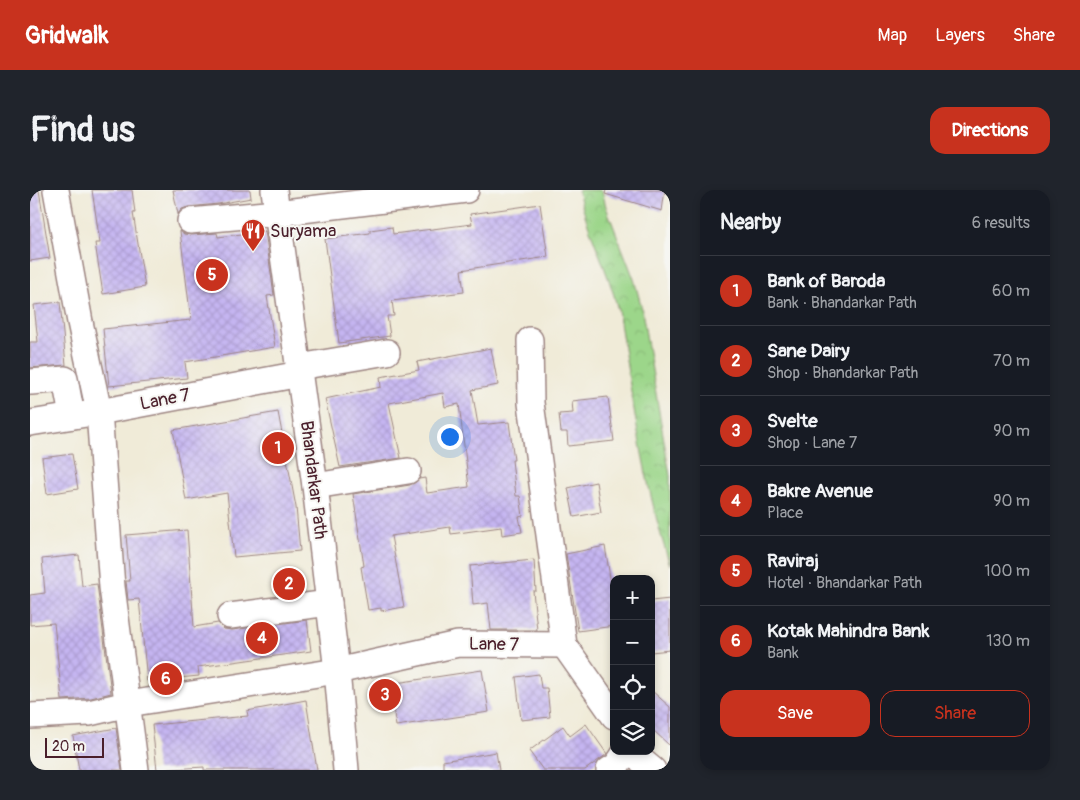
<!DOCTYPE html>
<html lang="en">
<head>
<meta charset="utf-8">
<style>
	:root { --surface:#171b24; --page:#20242c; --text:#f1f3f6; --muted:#9ea1a6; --line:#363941; --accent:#c8321e }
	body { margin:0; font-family:Pangolin,sans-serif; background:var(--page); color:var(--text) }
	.controls { position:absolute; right:15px; bottom:15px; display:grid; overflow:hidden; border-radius:10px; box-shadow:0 2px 8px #0003 }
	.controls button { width:45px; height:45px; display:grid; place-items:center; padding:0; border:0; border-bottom:1px solid var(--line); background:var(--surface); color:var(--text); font:25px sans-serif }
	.scale { position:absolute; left:15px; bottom:12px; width:59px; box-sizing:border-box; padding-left:5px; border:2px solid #4a1f2b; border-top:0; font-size:14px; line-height:18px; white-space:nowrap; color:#4a1f2b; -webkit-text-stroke:4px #f6f6f2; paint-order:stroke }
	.you { position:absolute; left:419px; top:246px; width:18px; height:18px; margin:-12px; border:4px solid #fff; border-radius:50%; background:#1a73e8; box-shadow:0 0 0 8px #1a73e833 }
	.badge { display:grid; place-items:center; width:32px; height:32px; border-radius:50%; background:var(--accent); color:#fff; font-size:16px; font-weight:700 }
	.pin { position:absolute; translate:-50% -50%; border:2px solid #fff; box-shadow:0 1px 5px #0006 }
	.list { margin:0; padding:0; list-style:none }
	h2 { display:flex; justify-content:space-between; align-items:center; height:65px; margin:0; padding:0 20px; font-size:21px }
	h2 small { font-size:16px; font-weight:400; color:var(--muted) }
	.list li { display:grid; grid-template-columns:32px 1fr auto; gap:15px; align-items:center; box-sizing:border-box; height:70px; padding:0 20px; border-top:1px solid var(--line) }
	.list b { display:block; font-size:19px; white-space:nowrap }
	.list p { margin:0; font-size:16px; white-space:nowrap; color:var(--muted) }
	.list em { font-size:16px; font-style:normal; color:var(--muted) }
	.actions { display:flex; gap:10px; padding:15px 20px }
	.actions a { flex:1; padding:11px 0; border:1px solid var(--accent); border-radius:15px; text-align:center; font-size:18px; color:var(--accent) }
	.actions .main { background:var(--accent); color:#fff }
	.icon { flex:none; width:28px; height:28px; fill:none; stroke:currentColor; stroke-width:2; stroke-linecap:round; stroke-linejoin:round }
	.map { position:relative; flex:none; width:640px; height:580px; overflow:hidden; border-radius:15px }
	header { display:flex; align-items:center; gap:30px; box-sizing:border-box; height:70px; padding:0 25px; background:var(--accent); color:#fff }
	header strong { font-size:24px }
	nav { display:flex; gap:28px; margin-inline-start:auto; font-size:18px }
	.intro { display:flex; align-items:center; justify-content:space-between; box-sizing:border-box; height:120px; padding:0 30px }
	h1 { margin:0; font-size:35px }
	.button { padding:12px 22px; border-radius:15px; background:var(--accent); color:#fff; font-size:18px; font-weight:700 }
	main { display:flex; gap:30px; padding:0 30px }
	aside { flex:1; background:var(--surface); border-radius:15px; box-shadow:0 2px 8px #0003 }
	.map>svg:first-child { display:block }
</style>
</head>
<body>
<header>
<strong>Gridwalk</strong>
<nav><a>Map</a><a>Layers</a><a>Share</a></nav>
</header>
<div class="intro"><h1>Find us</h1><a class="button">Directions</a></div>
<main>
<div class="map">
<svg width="640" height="580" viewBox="0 0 640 580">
	<defs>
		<pattern id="park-crowns" width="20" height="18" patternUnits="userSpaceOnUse" patternTransform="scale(1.25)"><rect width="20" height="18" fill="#9cd68a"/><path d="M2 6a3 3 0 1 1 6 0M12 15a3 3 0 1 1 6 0" fill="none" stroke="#88b777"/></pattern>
		<pattern id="building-cross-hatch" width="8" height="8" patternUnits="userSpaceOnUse" patternTransform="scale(1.25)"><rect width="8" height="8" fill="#c5b5f1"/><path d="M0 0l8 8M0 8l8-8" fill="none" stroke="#ab9bcf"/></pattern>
	</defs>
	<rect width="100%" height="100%" fill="#f6f6f2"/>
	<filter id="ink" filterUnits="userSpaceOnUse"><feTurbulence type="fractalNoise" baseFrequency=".02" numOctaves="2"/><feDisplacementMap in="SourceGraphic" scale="10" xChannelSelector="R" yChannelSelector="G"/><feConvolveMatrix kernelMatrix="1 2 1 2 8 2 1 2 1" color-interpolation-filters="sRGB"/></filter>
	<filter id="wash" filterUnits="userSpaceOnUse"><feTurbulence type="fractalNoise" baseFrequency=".0096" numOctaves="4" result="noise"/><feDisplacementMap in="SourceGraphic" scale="20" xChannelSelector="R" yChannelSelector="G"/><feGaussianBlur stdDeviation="1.12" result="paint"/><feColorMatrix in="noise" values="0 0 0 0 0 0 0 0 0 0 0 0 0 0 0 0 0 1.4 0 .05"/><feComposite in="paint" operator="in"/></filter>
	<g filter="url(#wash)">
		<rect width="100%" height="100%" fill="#f0ebd8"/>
		<path fill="url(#park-crowns)" stroke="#737a5a" d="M548,0H572L576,17L604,89L611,115L640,286V375C613,292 602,206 588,120C578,79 557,41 548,0Z"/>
		<g id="blocks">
			<g fill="url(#building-cross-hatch)">
				<polygon points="0,0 9,0 20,68 0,71"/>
				<polygon points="62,0 102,0 105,23 103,23 115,97 73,104 65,53 70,53"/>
				<polygon points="143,0 220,0 221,8 188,14 158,17 152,19 148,24"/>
				<polygon points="576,0 635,0 632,21 575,4"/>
				<polygon points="510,14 518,67 431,80 434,102 362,111 364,126 357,126 360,146 309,153 295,49 340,43 340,40 362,37 363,44 442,34 440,24"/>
				<polygon points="150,41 154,44 161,45 187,43 188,47 235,41 244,105 237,106 245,157 155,172 157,188 79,196 73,139 161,130"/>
				<polygon points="30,112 36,175 0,178 0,152 8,152 4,115"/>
				<polygon points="461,158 468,195 442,200 448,235 479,232 484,270 482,270 486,306 490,306 493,326 489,327 492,342 472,345 471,337 421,344 420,337 361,346 374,417 351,421 351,418 338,420 331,377 334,376 323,304 380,295 389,289 395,288 397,303 439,297 429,214 415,217 413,203 359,213 371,268 310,277 295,209 351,197 350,187 389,180 387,172"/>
				<polygon points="578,207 584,251 538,256 537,242 531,242 529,224 543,223 542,211"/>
				<polygon points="248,222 266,317 270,361 204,367 197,303 156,310 143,240"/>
				<polygon points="42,264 48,299 17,304 12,268"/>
				<polygon points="566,292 571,322 544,327 538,298"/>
				<polygon points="157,340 164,437 188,433 194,439 202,440 277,430 281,461 168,477 169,486 117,491 109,409 98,410 96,391 100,391 96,345"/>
				<polygon points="575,356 584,413 584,436 548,441 536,364"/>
				<polygon points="49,365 52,396 67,394 81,503 61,508 32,510 24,433 0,435 0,405 15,403 12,369"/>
				<polygon points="504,370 506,401 503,401 507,440 461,440 458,413 443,415 440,376"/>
				<polygon points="640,409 640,460 621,462 621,411"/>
				<polygon points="452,480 459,522 366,536 359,494"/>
				<polygon points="509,484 511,498 517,498 520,527 491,530 486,487"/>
				<polygon points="621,500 640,517 640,556 621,538"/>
				<polygon points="276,510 287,580 174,580 174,577 127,580 122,535 218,526 217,521"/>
				<polygon points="556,534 577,564 555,580 513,580 499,561 533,536 540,546"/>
				<polygon points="86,538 92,580 49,580 43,546"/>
				<polygon points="466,562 469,580 413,580 413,571"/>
			</g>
		</g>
	</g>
	<g filter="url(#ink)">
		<use href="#blocks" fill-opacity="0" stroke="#9d8582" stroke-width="1"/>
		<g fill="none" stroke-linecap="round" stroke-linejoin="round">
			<defs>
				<g id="minor">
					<polyline points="26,0 50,132 69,222 82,397 106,580"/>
					<polyline points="244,0 285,296 307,481 316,580"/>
					<polyline points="160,31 247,23 436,0"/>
					<polyline points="500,150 501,213 534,455 584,526"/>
					<polyline points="269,177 357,162"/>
					<polyline points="1,192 35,189 42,226"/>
					<polyline points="0,233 69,222 270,184"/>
					<polyline points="285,296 378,281"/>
					<polyline points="200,426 299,413"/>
					<polyline points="0,526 59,523 98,514 307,481 428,454 534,455"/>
					<polyline points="600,561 623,580"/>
					<polyline points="579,580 587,575 596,561"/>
				</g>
			</defs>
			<use href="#minor" stroke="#9d8582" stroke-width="28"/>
			<use href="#minor" stroke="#fff" stroke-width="25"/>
		</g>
	</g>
	<defs>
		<symbol id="restaurant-pin" viewBox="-11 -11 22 30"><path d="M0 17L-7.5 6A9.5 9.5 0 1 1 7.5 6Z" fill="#c8321e" stroke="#f6f6f2"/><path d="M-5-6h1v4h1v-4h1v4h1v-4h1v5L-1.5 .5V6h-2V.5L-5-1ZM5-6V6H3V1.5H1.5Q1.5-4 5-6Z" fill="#fff"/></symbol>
	</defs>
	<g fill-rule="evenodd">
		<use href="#restaurant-pin" x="209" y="27" width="28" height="38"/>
	</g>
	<g text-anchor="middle" stroke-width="4" stroke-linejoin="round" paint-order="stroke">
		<g font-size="18" fill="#4a1f2b" stroke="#f6f6f2" text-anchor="start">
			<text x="240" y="47">Suryama</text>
		</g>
		<g font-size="18" fill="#4a1f2b" stroke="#f6f6f2">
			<text transform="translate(135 209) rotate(-11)" y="6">Lane 7</text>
			<text transform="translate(284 290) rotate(83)" y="6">Bhandarkar Path</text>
			<text transform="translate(464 454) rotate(1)" y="6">Lane 7</text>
		</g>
	</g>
</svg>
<div class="controls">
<button>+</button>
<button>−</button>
<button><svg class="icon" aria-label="locate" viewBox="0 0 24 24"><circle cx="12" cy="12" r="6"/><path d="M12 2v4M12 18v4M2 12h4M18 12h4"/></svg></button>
<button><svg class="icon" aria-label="layers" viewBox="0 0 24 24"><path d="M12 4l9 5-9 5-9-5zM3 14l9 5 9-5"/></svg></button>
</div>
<div class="scale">20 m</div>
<div class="you"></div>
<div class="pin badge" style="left:248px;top:258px">1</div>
<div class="pin badge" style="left:259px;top:394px">2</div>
<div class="pin badge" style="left:355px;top:505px">3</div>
<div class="pin badge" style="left:232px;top:448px">4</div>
<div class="pin badge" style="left:182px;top:85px">5</div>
<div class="pin badge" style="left:136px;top:489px">6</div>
</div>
<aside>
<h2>Nearby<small>6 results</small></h2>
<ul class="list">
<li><span class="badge">1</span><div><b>Bank of Baroda</b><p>Bank · Bhandarkar Path</p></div><em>60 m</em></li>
<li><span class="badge">2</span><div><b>Sane Dairy</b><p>Shop · Bhandarkar Path</p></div><em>70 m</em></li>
<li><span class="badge">3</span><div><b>Svelte</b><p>Shop · Lane 7</p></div><em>90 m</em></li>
<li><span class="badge">4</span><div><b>Bakre Avenue</b><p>Place</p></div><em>90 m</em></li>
<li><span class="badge">5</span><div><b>Raviraj</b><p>Hotel · Bhandarkar Path</p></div><em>100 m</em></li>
<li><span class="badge">6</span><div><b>Kotak Mahindra Bank</b><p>Bank</p></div><em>130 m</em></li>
</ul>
<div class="actions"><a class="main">Save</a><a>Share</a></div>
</aside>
</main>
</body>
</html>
